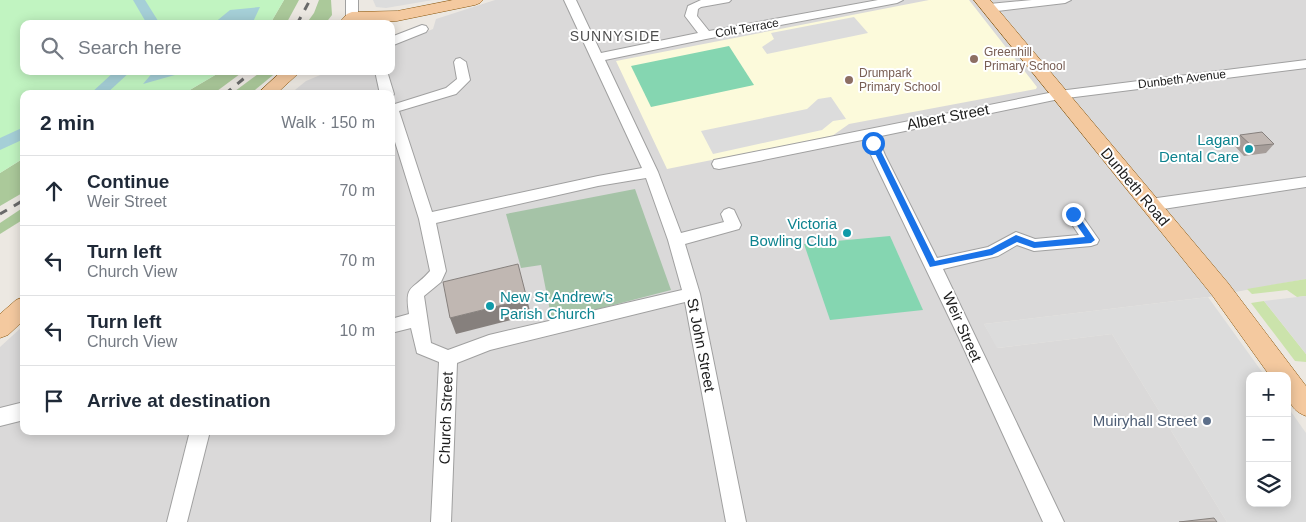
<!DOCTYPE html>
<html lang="en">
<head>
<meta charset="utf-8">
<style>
	:root { --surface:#fff; --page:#f2f2f3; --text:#1f2937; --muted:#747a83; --line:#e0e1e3 }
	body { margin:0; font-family:Helvetica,sans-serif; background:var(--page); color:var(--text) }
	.controls { position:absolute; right:15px; bottom:15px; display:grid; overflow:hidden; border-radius:10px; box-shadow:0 2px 12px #0003 }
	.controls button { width:45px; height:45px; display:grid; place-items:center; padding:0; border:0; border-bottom:1px solid var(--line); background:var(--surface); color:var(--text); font:25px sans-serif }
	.stop { position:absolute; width:15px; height:15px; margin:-11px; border:4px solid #1a73e8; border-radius:50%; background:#fff }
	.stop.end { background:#1a73e8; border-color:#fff; box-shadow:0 1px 5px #0008 }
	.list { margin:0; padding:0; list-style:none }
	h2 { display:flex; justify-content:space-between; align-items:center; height:65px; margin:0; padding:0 20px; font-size:21px }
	h2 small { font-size:16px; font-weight:400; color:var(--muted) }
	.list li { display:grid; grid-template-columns:32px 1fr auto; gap:15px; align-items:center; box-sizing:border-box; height:70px; padding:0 20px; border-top:1px solid var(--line) }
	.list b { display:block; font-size:19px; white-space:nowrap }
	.list p { margin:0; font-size:16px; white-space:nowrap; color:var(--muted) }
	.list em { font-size:16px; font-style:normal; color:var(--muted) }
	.icon { flex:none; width:28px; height:28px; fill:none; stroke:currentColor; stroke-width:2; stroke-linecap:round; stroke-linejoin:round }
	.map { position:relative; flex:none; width:1306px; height:522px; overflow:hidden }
	.search { position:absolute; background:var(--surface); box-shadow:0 2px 12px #0003; left:20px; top:20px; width:375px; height:55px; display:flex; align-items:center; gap:12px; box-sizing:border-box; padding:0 18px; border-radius:10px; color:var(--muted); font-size:19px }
	.panel { position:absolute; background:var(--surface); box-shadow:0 2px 12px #0003; left:20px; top:90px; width:375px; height:345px; border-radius:10px }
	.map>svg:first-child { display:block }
</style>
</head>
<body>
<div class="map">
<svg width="1306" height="522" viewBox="0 0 1306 522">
	<rect width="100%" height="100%" fill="#ece8e2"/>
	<polygon fill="#dad9d9" points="495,0 1306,0 1306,279 1208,297 984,324 998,348 1112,334 1227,522 0,522 0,347 24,325 24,431 391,431 391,94 290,94 306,81 330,71 391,71 391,46 433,29 436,19"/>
	<polygon fill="#fcfadb" points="929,0 969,0 1037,87 1036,89 849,124 832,136 667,169 616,61"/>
	<g fill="#cbe3ab">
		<polygon points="1306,279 1306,296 1297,297 1287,290 1252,294 1247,289"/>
		<polygon points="1264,301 1306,354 1306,362 1295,361 1251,303"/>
	</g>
	<g fill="#abc99a">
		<polygon points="284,0 299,0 286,24 270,24"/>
		<polygon points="319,0 331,0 332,15 325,24 306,24 314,13"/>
		<polygon points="222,71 244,71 213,94 183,94"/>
		<polygon points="262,71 278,71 250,94 231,94"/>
		<polygon points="24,158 24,192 0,206 0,173"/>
		<polygon points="24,207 24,219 0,234 0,223"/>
	</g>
	<polygon fill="#a5c3a7" points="635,189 671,290 552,321 541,265 521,268 506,214"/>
	<polygon fill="#c1f4c1" points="0,0 284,0 270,24 24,24 24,71 222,71 183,94 24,94 24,158 0,173"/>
	<g fill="#85d6b1">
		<polygon points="729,46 754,85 651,107 631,66"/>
		<polygon points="890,236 923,310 830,320 804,244"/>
	</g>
	<g fill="#dcdcdc">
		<polygon points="373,0 433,0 386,8 376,7"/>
		<polygon points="854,17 868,33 767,54 762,47 774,39 771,33"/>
		<polygon points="831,97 846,119 833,121 822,130 713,154 701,131 807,109 818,99"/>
		<polygon points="1306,296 1306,354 1264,301"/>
		<polygon points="1208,297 1265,376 1250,376 1250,503 1287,503 1287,406 1306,433 1306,522 1227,522 1112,334 997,348 984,324"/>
	</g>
	<g fill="#a5cfd7">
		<polygon points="260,7 252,24 213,24 230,10"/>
		<polygon points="154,71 189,71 143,84"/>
	</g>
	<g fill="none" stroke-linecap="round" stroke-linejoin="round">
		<g fill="#a5cfd7" fill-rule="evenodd">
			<polygon points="133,0 145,0 160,24 147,24"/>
			<polygon points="115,71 131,71 106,94 90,94"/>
			<polygon points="24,127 24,139 0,150 0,138"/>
		</g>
		<defs>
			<g id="minor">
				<polygon points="346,0 358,0 358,17 356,20 352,21 346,17"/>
				<path d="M564,0H576L601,53L698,33L685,16L688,6L701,0H731L729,2L701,7L698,9L697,16L709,31L878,0H903L897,3L706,39L605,60L658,172L681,233L724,222L721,214L724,210L729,208L734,210L741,225L739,229L685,244L700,294L746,522H726L685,302L490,350L457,363L451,522H431L439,362L417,353L411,328L391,333V319L409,314C404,283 413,291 430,271L419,219L391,129V103L395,104L446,88L457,79L454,62L456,59L460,58L466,62L470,80L456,94L399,111L432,212L598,176L642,168ZM646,178L668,240L682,290L489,335L448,350L431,343L424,296L441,282L446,271L436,223L598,186Z"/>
				<polygon points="1032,0 1071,0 1065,3 989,12 983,8 989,4"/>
				<polygon points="422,25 426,26 428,29 426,32 391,46 391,37"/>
				<polygon points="1306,60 1306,68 1059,99 881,136 880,143 885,155 937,258 988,247 1016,232 1035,239 1079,235 1065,214 1068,210 1073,208 1078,210 1099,240 1097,244 1091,246 1034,251 1017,245 998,256 943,269 1064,522 1043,522 959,338 871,155 866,143 867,139 719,169 714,168 712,164 714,160 1059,91"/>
				<polygon points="375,71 387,71 394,94 392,97 391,94 380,94"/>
				<polygon points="1306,177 1306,187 1150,211 1145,209 1142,205 1145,201 1150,199"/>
				<polygon points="24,402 24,420 0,426 0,408"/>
				<polygon points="190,431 210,431 187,522 167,522"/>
			</g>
			<g id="major">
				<polygon points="453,0 483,0 480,3 475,5 397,21 338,24 347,14 352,12 397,11"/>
				<path d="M974,0H990L1228,283L1306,386V416C1287,409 1287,394 1287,376H1270L1212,295Z"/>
				<polygon points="282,71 301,71 276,94 257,94"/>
				<polygon points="24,297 24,320 8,335 0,338 0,314 16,300"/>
			</g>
		</defs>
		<use href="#minor" stroke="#a0a0a0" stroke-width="2"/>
		<use href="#major" stroke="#88550b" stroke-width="1"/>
		<use href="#minor" fill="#fff" fill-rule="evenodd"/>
		<use href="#major" fill="#f4c99f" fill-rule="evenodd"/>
		<g stroke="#6a6a6a" stroke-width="3" stroke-dasharray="8 8" stroke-linecap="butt">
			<polyline points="297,24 310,0"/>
			<polyline points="225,94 253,71"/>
			<polyline points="0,214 24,200"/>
		</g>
	</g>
	<polygon fill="#a59d99" points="1240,135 1274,144 1266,153 1244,156 1233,144"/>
	<polygon fill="#86807d" points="527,299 531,315 456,334 450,318"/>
	<g fill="#c0b7b2" stroke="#86807d">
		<polygon points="1262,132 1274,144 1252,146 1240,135"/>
		<polygon points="518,264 527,299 450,318 443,282"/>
		<polygon points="1214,518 1217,522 1179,522"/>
	</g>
	<polygon fill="#1a73e8" points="871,141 877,143 935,261 990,249 1016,235 1035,242 1085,237 1069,214 1073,211 1076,212 1095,240 1091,243 1034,248 1017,242 992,255 930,267 870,143"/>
	<g fill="#8d6e63" stroke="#fff" stroke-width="2">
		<circle cx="974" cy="59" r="5"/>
		<circle cx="849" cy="80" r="5"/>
	</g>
	<g fill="#0f9aa8" stroke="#fff" stroke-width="2">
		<circle cx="1249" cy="149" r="5"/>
		<circle cx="847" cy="233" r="5"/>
		<circle cx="490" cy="306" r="5"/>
	</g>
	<circle fill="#5c6f8a" stroke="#fff" stroke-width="2" cx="1207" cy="421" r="5"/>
	<g text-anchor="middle" stroke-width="4" stroke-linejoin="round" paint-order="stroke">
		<g font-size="12" fill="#1c1c1c" stroke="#fff">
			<text transform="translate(747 28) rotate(-10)" y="4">Colt Terrace</text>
			<text transform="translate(1182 79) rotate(-7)" y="4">Dunbeth Avenue</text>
		</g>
		<g font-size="12" fill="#785e54" stroke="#fff" text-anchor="start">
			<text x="984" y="56">Greenhill<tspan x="984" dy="14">Primary School</tspan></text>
			<text x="859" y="77">Drumpark<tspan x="859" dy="14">Primary School</tspan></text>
		</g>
		<g font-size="14" letter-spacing="1" fill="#4f4f4f" stroke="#fff">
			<text x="615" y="41">SUNNYSIDE</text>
		</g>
		<g font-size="15" fill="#1c1c1c" stroke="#fff">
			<text transform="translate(948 117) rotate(-11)" y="5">Albert Street</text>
			<text transform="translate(1135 187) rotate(50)" y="5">Dunbeth Road</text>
			<text transform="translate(962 327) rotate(66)" y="5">Weir Street</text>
			<text transform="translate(701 345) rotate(79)" y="5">St John Street</text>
			<text transform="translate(446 418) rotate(-88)" y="5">Church Street</text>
		</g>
		<g font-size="15" fill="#0d838f" stroke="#fff" text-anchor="end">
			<text x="1239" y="145">Lagan<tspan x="1239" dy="17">Dental Care</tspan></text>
			<text x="837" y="229">Victoria<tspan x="837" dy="17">Bowling Club</tspan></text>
			<text x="500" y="302" text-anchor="start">New St Andrew's<tspan x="500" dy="17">Parish Church</tspan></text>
		</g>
		<g font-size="15" fill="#4e5e75" stroke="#fff" text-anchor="end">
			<text x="1197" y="426">Muiryhall Street</text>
		</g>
	</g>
</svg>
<div class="controls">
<button>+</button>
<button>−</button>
<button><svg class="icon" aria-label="layers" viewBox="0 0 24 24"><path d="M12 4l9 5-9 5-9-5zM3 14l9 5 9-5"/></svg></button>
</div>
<div class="stop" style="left:873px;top:143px"></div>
<div class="stop end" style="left:1073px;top:214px"></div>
<div class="search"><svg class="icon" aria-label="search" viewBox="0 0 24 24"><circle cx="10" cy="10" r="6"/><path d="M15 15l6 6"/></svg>Search here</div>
<section class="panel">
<h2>2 min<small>Walk · 150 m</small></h2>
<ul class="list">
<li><svg class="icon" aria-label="ahead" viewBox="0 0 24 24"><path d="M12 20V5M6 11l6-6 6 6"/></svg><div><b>Continue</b><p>Weir Street</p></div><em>70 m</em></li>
<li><svg class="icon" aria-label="left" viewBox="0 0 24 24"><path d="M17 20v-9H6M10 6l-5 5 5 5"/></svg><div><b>Turn left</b><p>Church View</p></div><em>70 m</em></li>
<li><svg class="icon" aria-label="left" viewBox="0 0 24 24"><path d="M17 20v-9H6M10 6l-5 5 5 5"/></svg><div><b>Turn left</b><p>Church View</p></div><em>10 m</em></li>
<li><svg class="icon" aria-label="arrive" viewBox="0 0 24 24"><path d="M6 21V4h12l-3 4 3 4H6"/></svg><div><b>Arrive at destination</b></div></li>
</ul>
</section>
</div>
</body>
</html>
